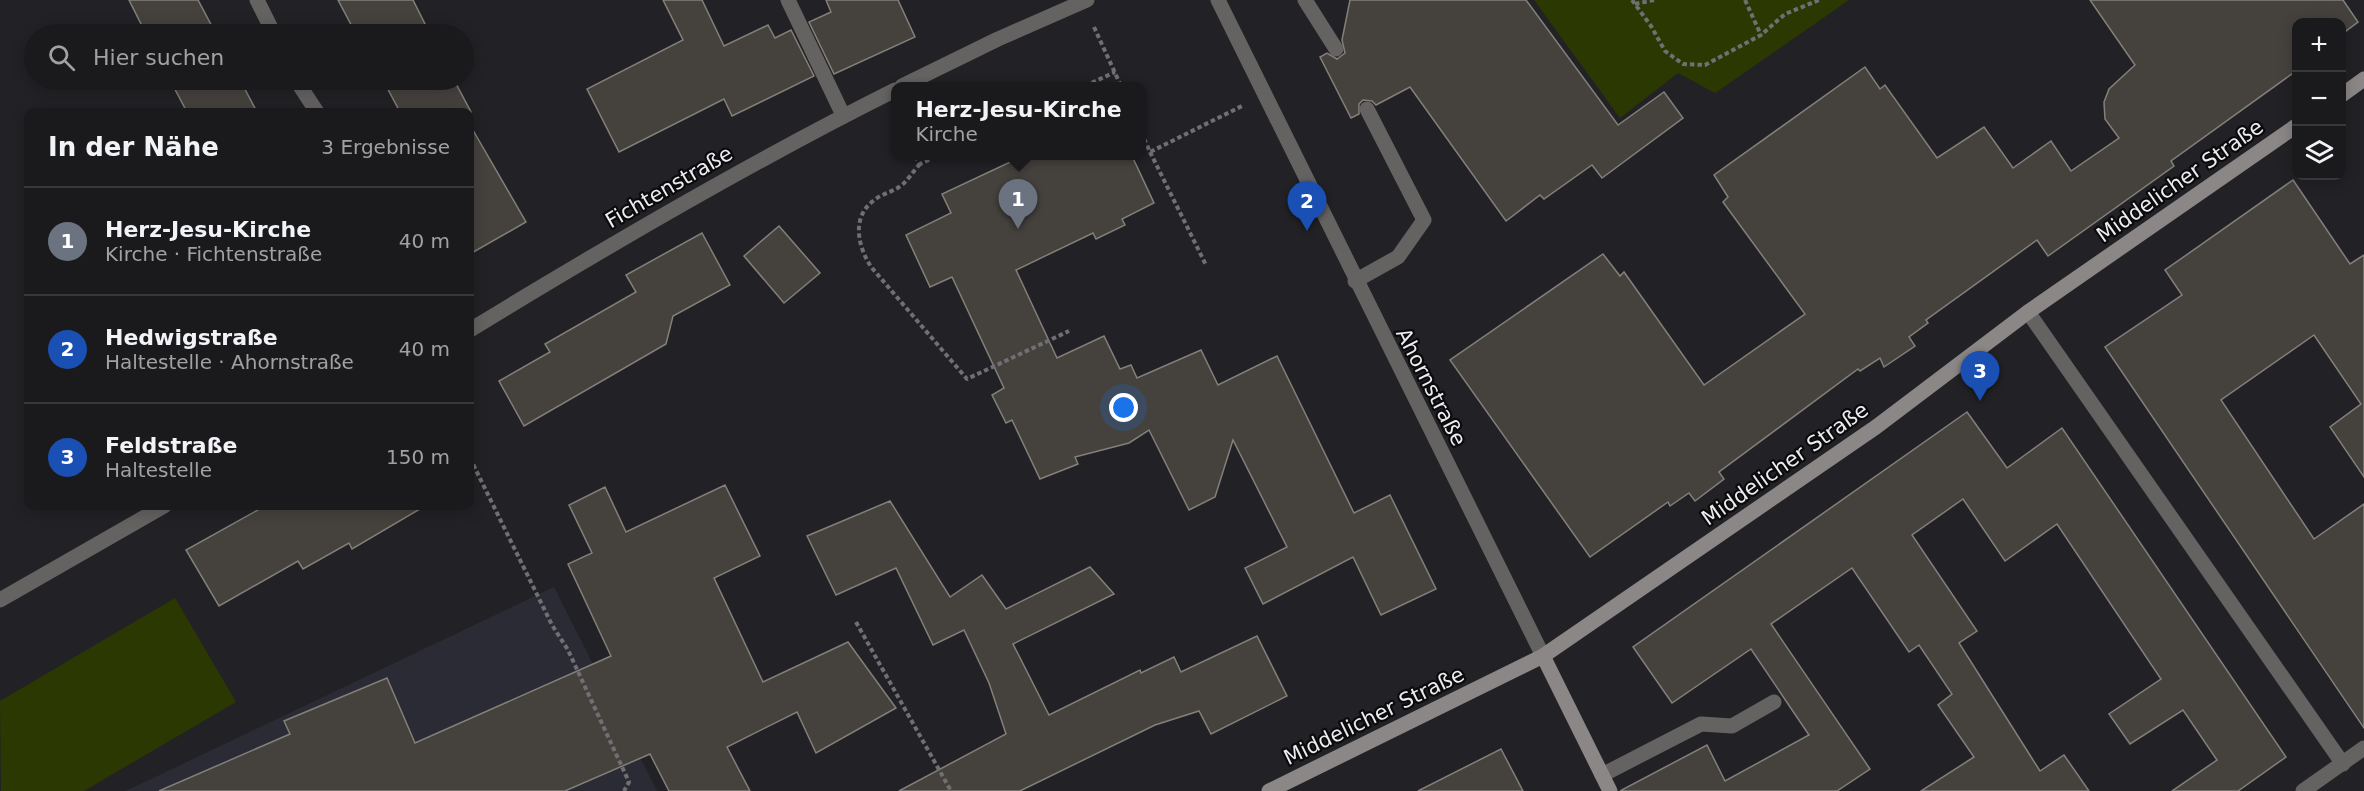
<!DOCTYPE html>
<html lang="de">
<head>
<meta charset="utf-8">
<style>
	:root { --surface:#1a1a1c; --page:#272729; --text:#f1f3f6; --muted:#9fa1a3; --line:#38383b; --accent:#f49aa6 }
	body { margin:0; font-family:"DejaVu Sans",sans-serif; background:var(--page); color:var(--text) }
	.controls { position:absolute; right:18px; top:18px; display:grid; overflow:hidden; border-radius:12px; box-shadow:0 3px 15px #0003 }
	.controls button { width:54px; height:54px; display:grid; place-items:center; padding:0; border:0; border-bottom:2px solid var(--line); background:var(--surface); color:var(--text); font:30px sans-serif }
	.you { position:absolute; left:1124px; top:408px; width:21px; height:21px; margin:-15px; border:4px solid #fff; border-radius:50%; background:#1a73e8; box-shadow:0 0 0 9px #1a73e833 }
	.badge { display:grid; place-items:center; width:39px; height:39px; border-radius:50%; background:var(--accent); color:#fff; font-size:20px; font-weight:700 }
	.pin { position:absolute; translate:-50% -50px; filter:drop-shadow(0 2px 3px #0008) }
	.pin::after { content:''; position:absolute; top:32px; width:21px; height:18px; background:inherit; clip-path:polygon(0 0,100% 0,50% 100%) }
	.popup { position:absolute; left:891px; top:82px; width:255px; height:78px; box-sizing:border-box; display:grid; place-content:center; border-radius:12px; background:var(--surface); filter:drop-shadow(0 2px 4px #0005); font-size:20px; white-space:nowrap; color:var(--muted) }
	.popup b { font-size:22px; color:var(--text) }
	.popup::after { content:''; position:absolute; left:50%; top:100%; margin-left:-12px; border:12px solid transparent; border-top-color:var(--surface) }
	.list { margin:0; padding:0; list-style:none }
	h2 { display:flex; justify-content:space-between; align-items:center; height:78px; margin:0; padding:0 24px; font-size:26px }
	h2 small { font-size:20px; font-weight:400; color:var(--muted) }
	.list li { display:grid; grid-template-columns:39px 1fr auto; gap:18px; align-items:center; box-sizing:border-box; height:108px; padding:0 24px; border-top:2px solid var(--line) }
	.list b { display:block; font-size:22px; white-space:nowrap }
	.list p { margin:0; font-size:20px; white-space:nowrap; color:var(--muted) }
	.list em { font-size:20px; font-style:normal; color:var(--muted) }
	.icon { flex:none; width:33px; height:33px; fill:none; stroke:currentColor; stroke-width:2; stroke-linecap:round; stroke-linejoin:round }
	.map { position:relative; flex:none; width:2364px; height:791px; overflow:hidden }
	.search { position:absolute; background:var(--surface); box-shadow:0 3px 15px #0003; left:24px; top:24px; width:450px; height:66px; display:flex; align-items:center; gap:15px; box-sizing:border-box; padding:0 21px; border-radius:33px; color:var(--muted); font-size:22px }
	.panel { position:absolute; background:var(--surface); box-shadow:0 3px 15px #0003; left:24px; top:108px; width:450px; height:402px; border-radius:12px }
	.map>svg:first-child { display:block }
</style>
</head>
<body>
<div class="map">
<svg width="2364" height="791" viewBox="0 0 2364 791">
	<rect width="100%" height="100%" fill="#222226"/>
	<polygon fill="#2b2b35" points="554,587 657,791 126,791"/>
	<g fill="#2b3802">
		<polygon points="1534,0 1849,0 1715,93 1678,73 1620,118"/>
		<polygon points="175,598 236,702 84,791 1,791 0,701"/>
	</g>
	<g fill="#45423e" stroke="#83807b" stroke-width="1.5">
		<polygon points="129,0 198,0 216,34 146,34"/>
		<polygon points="338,0 413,0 430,34 356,34"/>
		<polygon points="663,0 702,0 724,46 768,25 775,38 791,30 814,76 732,116 724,99 619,152 587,89 683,40"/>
		<polygon points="826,0 898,0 915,37 834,74 809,22 831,12"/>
		<polygon points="1350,0 1526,0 1618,125 1664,92 1683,118 1602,178 1592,165 1544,199 1540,195 1506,221 1410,87 1376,105 1372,101 1363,100 1359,104 1359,114 1351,118 1320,57 1327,53 1337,59 1345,53 1342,40"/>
		<polygon points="2090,0 2343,0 2358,22 2342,34 2342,22 2296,22 2296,71 2171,161 2174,166 2048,256 2037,240 1926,320 1928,323 1909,337 1915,346 1884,367 1880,358 1860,371 1858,369 1719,472 1724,479 1695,501 1689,493 1670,506 1668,502 1590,557 1450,360 1603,254 1620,276 1624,272 1704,385 1805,314 1723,202 1728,197 1714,175 1865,67 1880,89 1885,85 1937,158 1984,127 2013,168 2051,141 2071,171 2119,138 2105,119 2104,102 2109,89 2135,65"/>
		<polygon points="170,80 240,80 257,112 187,112"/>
		<polygon points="383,80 454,80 471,112 400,112"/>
		<polygon points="470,125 526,222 470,254"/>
		<polygon points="1023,156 1132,156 1154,203 1122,219 1125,225 1096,239 1093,233 1016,270 1057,358 1104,336 1120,369 1131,365 1137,378 1201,350 1218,385 1277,356 1354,513 1390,495 1436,589 1381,615 1353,557 1263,604 1245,568 1287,547 1233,440 1215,497 1189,510 1149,430 1129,443 1075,457 1078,464 1040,479 1012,420 1006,423 992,395 1004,388 952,277 930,287 906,235 951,213 942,194"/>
		<polygon points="2293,180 2350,264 2364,255 2364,477 2330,427 2361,404 2314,335 2221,400 2314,539 2364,504 2364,728 2105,347 2182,295 2165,270"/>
		<polygon points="779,226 820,273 784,303 744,256"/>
		<polygon points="702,233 730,285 673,316 666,344 524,426 499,381 550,352 545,344 636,292 626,275"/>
		<polygon points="1967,412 2007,468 2062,428 2286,757 2238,791 2172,791 2217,760 2183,710 2130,744 2109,714 2161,679 2057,524 2005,561 1963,499 1912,535 1977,631 1959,643 2040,771 2064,755 2089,791 1921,791 1974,757 1938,705 1952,694 1919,645 1909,652 1852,568 1771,624 1870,769 1837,791 1620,791 1707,745 1725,781 1809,735 1751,649 1672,703 1633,647"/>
		<polygon points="725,485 760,556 714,578 763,682 848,642 896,708 816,753 797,712 727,747 750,791 669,791 650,754 565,791 159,791 290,734 284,721 387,678 415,743 611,656 568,564 592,553 569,505 605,487 626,532"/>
		<polygon points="890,501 950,597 982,575 1006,609 1090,567 1114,594 1013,644 1049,715 1140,670 1141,673 1174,657 1181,672 1257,636 1287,696 1211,734 1199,711 1155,725 1020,791 899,791 1006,734 989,683 964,630 933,645 896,568 836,595 807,536"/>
		<polygon points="265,506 425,506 352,549 349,543 303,569 298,561 219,606 186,550"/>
		<polygon points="1501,749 1523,791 1418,791"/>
	</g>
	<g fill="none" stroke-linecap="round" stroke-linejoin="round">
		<g stroke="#707074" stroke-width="4" stroke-dasharray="4.5 3" stroke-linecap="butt">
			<polyline points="1632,0 1651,26 1665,51 1683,64 1705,65 1761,35 1785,14 1819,0"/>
			<polyline points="1745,0 1761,35"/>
			<polyline points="1635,4 1654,0"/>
			<polyline points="1094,27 1121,86"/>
			<polyline points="1085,86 1115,72"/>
			<polyline points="1141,132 1150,152 1242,106"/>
			<polyline points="1150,152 1206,265"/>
			<polyline points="915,156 920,164 937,156"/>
			<path d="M920,164C914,170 908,180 902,185C893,192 881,194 873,201C851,218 858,248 872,268L967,379L1069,331"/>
			<polyline points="470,458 552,625 568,650 629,782 624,791"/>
			<polyline points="856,622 951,791"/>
		</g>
		<g stroke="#656362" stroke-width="15">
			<polyline points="788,0 843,115"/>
			<polyline points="1305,0 1336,49"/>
			<polyline points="1355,281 1398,257 1424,220 1367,109"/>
			<polyline points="1602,775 1701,724 1732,726 1774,702"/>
		</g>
		<g stroke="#656362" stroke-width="15">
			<polyline points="257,0 274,34"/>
			<polyline points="1218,0 1543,656"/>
			<polyline points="296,80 317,112"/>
			<polyline points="902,86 998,39 1087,0"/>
			<polyline points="2028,312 2343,764"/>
			<path d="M470,330C609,245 749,163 895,90"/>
			<polyline points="0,600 164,506"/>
			<polyline points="2303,791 2364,748"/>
		</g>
		<g stroke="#8b8787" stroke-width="15">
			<polyline points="2342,95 2364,79"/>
			<polyline points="1543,656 1610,791"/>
			<polyline points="1269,791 1543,656 1876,427 2028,312 2296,126"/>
		</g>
	</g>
	<g text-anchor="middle" stroke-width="4.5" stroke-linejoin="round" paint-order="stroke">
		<g font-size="21" fill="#ededf0" stroke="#0b0b0d">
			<text transform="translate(2180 181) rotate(-35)" y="7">Middelicher Straße</text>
			<text transform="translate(669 187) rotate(-30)" y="7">Fichtenstraße</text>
			<text transform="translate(1431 387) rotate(63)" y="7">Ahornstraße</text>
			<text transform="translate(1785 464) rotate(-35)" y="7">Middelicher Straße</text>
			<text transform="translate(1374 716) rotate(-26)" y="7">Middelicher Straße</text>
		</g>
	</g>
</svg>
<div class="controls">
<button>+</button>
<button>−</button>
<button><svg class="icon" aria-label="layers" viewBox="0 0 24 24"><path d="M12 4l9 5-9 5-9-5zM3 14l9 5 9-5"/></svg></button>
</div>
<div class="you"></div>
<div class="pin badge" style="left:1018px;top:229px;background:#6b7280">1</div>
<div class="popup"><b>Herz-Jesu-Kirche</b>Kirche</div>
<div class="pin badge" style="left:1307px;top:231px;background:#1a4fb4">2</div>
<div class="pin badge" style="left:1980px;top:401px;background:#1a4fb4">3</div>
<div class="search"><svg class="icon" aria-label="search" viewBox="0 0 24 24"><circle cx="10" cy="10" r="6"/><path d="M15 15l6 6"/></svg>Hier suchen</div>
<section class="panel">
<h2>In der Nähe<small>3 Ergebnisse</small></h2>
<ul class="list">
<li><span class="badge" style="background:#6b7280">1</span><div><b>Herz-Jesu-Kirche</b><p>Kirche · Fichtenstraße</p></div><em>40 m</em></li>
<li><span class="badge" style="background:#1a4fb4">2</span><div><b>Hedwigstraße</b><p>Haltestelle · Ahornstraße</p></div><em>40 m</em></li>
<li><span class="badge" style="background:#1a4fb4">3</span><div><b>Feldstraße</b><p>Haltestelle</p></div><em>150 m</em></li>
</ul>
</section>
</div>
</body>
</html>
